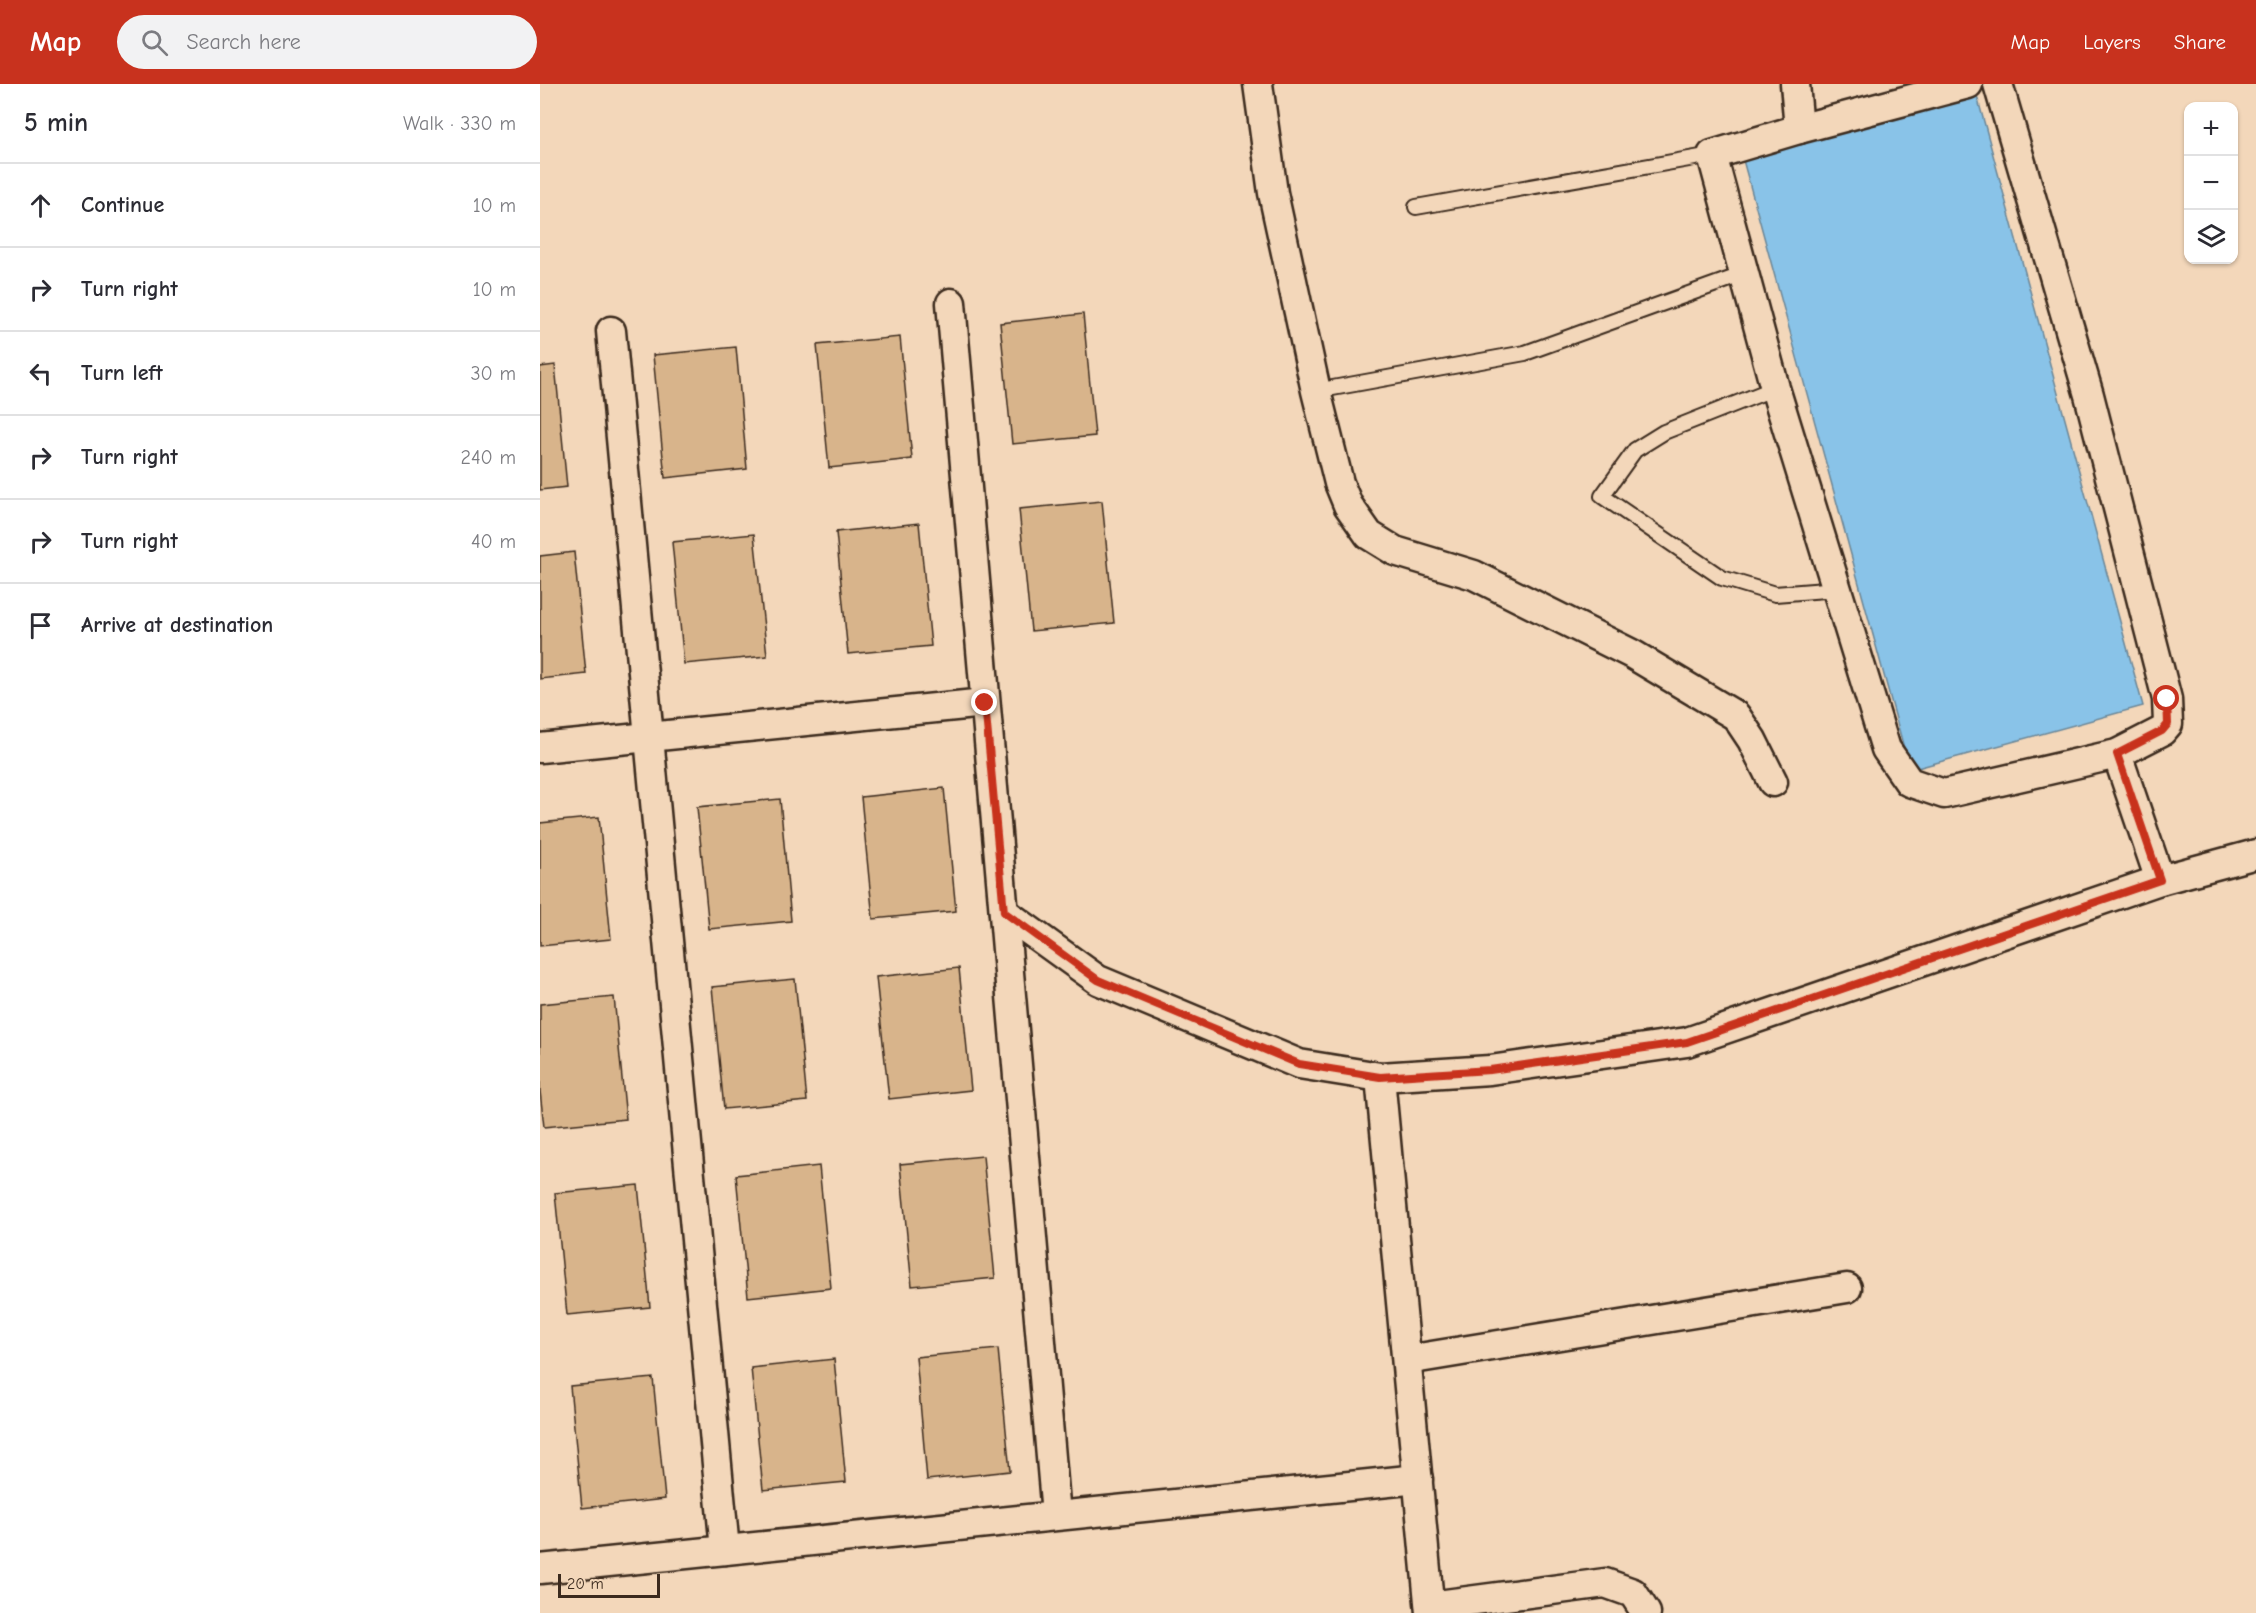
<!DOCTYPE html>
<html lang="en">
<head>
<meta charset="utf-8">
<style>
	:root { --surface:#fff; --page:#f2f2f3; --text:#2b2b33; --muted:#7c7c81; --line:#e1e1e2; --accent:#c8321e }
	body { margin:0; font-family:"Comic Neue",sans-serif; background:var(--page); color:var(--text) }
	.controls { position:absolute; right:18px; top:18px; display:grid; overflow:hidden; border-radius:12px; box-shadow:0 2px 4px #0004 }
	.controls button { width:54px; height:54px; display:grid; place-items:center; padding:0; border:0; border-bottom:2px solid var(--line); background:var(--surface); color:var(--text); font:30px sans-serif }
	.scale { position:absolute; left:18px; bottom:15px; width:102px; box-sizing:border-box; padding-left:6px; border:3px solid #3b2a1e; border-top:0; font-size:16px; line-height:21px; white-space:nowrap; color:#3b2a1e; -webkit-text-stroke:4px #f3d7ba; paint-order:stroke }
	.stop { position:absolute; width:18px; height:18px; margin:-14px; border:4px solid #c8321e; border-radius:50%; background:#fff }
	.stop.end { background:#c8321e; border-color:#fff; box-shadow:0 2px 6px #0008 }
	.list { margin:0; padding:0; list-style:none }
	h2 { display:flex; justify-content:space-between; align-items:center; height:78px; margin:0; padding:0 24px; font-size:26px }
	h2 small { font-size:20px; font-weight:400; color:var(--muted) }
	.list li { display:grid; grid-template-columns:39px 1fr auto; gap:18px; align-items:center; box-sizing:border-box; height:84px; padding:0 24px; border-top:2px solid var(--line) }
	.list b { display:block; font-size:22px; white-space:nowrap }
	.list em { font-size:20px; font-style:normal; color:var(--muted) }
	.icon { flex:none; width:33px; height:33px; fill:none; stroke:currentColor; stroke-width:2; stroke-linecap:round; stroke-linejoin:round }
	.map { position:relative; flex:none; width:1716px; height:1529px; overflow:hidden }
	header { display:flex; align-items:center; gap:36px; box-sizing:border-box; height:84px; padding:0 30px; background:var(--accent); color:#fff }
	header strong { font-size:28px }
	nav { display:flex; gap:33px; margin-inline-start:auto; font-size:21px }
	.search { width:420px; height:54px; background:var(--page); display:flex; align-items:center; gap:15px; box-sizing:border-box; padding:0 21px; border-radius:33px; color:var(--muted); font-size:22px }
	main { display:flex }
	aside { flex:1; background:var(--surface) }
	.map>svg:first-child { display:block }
</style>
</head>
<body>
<header>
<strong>Map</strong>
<div class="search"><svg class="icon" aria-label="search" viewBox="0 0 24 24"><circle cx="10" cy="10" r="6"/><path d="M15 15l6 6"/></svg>Search here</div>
<nav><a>Map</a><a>Layers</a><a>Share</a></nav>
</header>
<main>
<aside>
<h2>5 min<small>Walk · 330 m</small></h2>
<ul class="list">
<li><svg class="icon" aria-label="ahead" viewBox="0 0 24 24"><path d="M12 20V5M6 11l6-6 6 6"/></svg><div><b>Continue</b></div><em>10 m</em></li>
<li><svg class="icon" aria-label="right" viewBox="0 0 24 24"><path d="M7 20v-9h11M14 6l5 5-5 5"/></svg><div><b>Turn right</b></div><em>10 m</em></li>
<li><svg class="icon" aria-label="left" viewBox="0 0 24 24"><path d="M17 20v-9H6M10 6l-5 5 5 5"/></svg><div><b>Turn left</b></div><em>30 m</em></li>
<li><svg class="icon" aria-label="right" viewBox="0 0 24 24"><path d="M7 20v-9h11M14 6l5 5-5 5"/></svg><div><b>Turn right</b></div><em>240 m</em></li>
<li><svg class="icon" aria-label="right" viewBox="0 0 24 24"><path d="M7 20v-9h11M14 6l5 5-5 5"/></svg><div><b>Turn right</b></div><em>40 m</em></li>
<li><svg class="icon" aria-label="arrive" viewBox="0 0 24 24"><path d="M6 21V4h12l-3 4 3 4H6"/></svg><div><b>Arrive at destination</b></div></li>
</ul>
</aside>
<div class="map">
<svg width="1716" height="1529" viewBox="0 0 1716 1529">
	<rect width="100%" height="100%" fill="#f3d7ba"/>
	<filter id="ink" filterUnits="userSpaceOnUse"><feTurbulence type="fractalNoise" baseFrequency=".0167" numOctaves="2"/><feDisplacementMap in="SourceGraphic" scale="12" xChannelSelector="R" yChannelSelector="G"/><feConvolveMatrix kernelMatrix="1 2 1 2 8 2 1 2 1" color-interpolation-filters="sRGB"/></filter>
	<g filter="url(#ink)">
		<polygon fill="#89c3e8" stroke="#6a8697" stroke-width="1.5" points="1437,12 1603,622 1370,686 1203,76"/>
		<g fill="#d8b48b" stroke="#3b2a1e" stroke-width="1.5">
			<polygon points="543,230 555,352 472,360 460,239"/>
			<polygon points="360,253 372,375 289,384 277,261"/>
			<polygon points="196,263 207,385 125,394 113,271"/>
			<polygon points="15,281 27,403 0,406 0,283"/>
			<polygon points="562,417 574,539 491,547 479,425"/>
			<polygon points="379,439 391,562 308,570 296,448"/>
			<polygon points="214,450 227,572 144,580 132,458"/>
			<polygon points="34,468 46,590 0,595 0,472"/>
			<polygon points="404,704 416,827 333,835 321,713"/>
			<polygon points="240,715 251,837 169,845 157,723"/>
			<polygon points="59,733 71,855 0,862 0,739"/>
			<polygon points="419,884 431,1006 349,1015 336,893"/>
			<polygon points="255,895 267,1017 184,1025 172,903"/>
			<polygon points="74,913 86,1035 4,1043 0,1007 0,920"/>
			<polygon points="443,1072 455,1194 372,1202 360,1080"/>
			<polygon points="279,1082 291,1204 208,1213 196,1091"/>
			<polygon points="98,1101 110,1223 27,1231 15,1109"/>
			<polygon points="458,1265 470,1387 387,1396 376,1273"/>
			<polygon points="294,1275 306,1398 223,1406 211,1284"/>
			<polygon points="113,1294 125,1415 42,1424 30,1302"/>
		</g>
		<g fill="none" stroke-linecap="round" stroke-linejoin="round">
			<defs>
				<g id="lane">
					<polyline points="876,123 1172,71"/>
					<polyline points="1235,304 1124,348 1095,366 1062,412 1182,494 1235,510 1298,505"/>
					<polyline points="776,307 985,269 1204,190"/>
				</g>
				<g id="street">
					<polyline points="718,0 733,109 776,307 799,399 808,421 829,451 855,467 934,491 1092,570 1196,632 1212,656 1233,698"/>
					<polyline points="1255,0 1259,45"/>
					<polyline points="1428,0 1259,45 1172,71 1235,304 1346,665 1369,698 1404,710 1577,670 1622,647 1628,640 1627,615 1549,311 1458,0"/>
					<polyline points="411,219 516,1431"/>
					<polyline points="71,247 185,1466"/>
					<polyline points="0,664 445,619"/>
					<polyline points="1577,670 1620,796"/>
					<polyline points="464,828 558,896 759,980 840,993 950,986 1147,958 1620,796 1716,770"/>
					<polyline points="840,993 890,1529"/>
					<polyline points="867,1276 1307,1204"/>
					<polyline points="0,1485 878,1395"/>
					<polyline points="890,1522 1065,1499 1093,1509 1106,1529"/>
				</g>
			</defs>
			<use href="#lane" stroke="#3b2a1e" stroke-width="18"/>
			<use href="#street" stroke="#3b2a1e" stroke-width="33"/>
			<use href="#lane" stroke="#f3d7ba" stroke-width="14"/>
			<use href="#street" stroke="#f3d7ba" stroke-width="28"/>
		</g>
	</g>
	<g fill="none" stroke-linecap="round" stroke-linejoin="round" filter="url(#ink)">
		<polyline stroke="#c8321e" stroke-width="8" points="445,619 464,828 558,896 759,980 840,993 950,986 1147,958 1620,796 1577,670 1622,647 1628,640 1627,615"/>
	</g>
</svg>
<div class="controls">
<button>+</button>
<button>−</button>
<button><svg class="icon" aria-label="layers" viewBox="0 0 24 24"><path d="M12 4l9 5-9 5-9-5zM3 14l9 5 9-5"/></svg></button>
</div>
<div class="scale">20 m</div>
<div class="stop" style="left:1627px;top:615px"></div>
<div class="stop end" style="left:445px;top:619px"></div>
</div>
</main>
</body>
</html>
